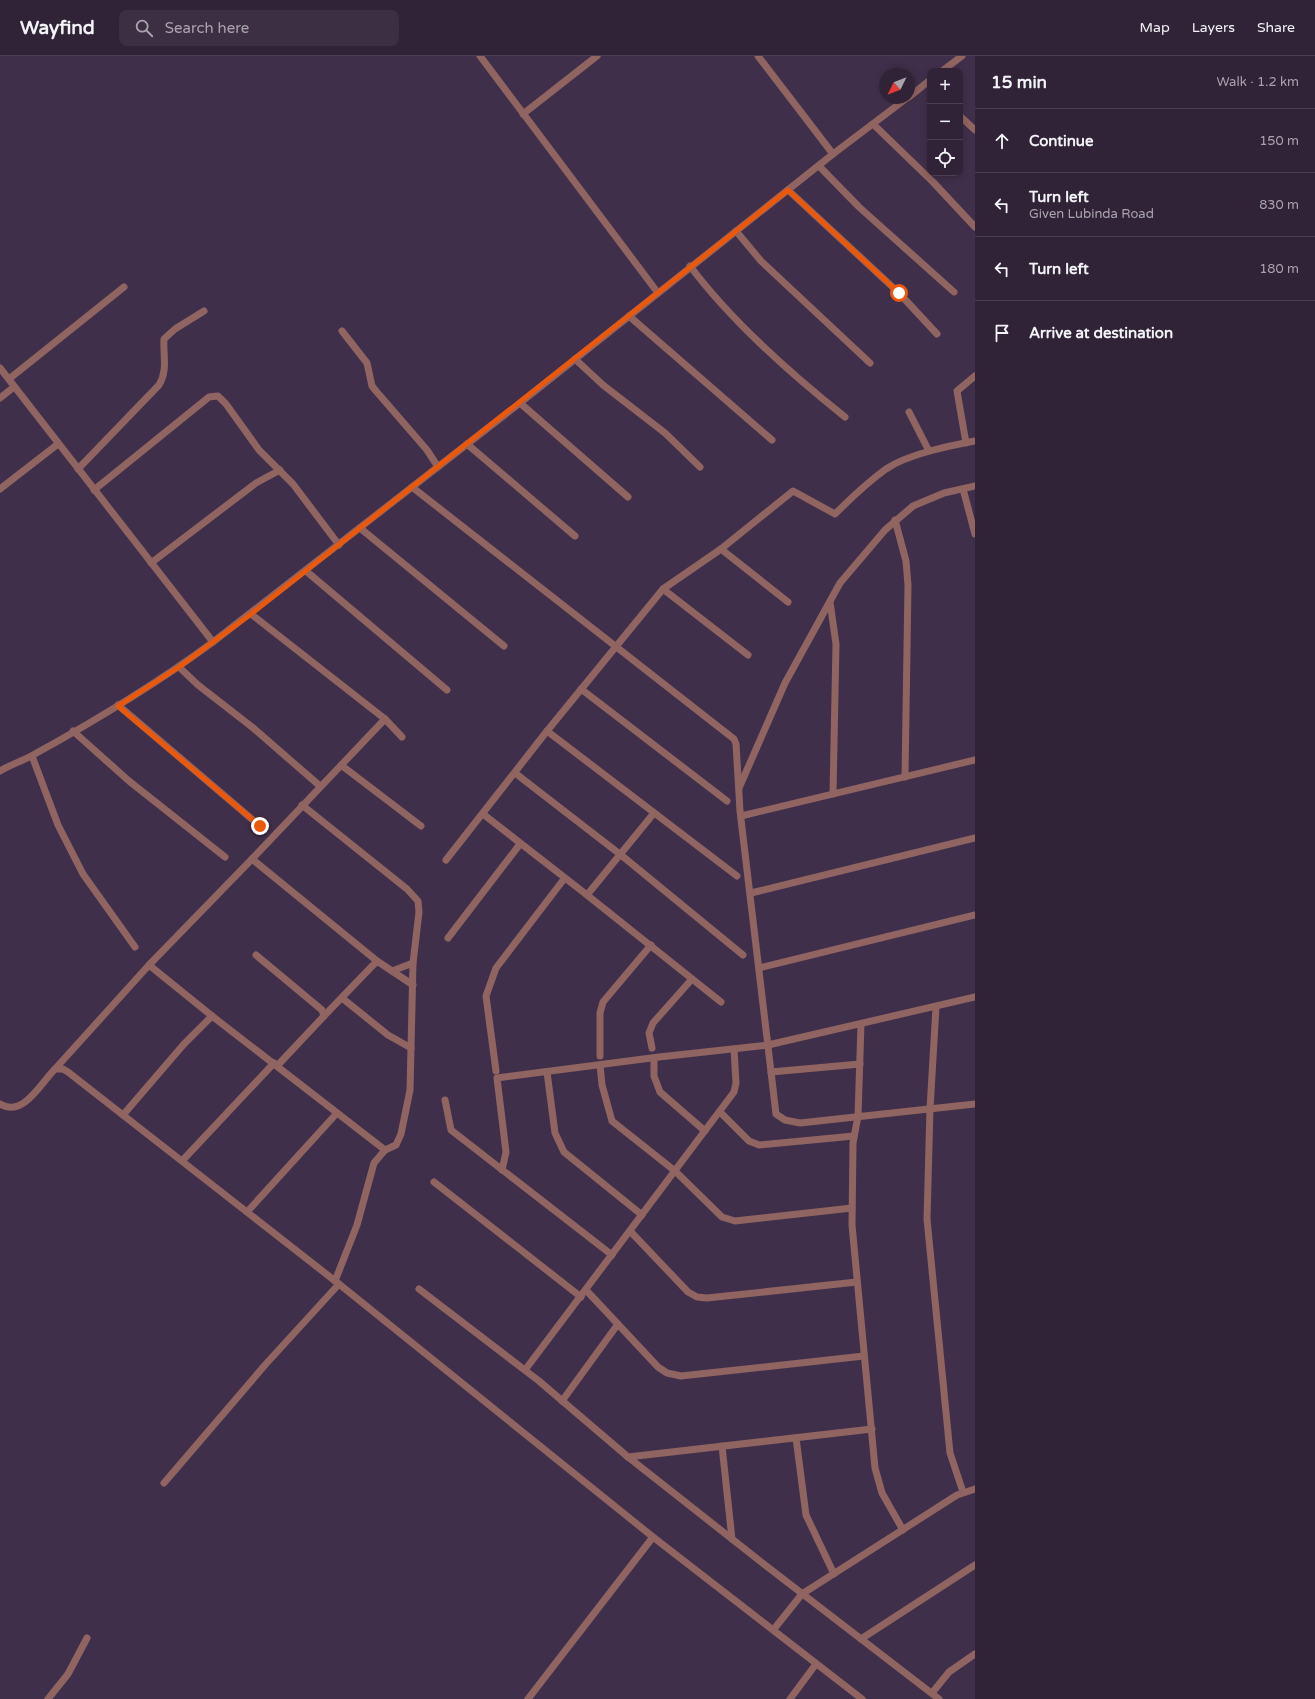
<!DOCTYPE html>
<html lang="en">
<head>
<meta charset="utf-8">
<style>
	:root { --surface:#302338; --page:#3c2f43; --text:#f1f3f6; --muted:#a8a4ae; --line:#4b4053 }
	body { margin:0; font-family:"Varela Round",sans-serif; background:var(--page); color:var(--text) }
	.controls { position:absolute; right:12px; top:12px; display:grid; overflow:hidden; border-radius:8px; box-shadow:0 2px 6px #0003 }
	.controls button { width:36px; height:36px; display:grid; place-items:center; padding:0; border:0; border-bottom:1px solid var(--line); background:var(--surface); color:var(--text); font:20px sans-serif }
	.compass { position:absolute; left:879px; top:12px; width:36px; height:36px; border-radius:50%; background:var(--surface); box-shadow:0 2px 6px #0003; rotate:227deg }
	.stop { position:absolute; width:12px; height:12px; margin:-9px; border:3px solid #ea580c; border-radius:50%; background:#fff }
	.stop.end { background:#ea580c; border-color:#fff; box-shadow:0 1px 4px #0008 }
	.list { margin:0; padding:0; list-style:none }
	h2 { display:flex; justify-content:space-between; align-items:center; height:52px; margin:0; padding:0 16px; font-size:17px }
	h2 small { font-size:13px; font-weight:400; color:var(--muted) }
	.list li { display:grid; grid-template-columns:26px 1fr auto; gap:12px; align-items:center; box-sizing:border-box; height:64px; padding:0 16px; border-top:1px solid var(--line) }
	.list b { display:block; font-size:15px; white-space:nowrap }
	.list p { margin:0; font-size:13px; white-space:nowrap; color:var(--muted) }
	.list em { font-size:13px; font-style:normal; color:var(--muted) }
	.icon { flex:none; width:22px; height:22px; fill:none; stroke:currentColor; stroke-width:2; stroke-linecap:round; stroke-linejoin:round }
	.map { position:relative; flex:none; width:975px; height:1643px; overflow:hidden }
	header { display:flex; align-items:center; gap:24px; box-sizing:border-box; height:56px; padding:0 20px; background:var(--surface); border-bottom:1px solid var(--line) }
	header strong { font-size:19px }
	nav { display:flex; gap:22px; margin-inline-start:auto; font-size:14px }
	.search { width:280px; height:36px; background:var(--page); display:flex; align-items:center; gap:10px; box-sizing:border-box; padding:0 14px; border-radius:8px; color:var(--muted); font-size:15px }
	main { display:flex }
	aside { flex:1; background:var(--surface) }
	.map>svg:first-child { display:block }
</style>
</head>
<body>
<header>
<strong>Wayfind</strong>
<div class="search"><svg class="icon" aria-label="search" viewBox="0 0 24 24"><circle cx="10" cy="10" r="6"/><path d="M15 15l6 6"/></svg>Search here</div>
<nav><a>Map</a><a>Layers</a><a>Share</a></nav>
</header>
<main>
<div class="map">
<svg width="975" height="1643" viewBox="0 0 975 1643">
	<rect width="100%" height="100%" fill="#402f4a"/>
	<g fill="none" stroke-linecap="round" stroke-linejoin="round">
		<g stroke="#906460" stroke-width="7">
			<polyline points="480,0 658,237"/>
			<polyline points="758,0 833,98"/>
			<polyline points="942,15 962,0"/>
			<polyline points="909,41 930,24"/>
			<polyline points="523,58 597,0"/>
			<polyline points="960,60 975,74"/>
			<polyline points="873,68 933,126 975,171"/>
			<polyline points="819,110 859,151 954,236"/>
			<polyline points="788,134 899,237 937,278"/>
			<polyline points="736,175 761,205 870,307"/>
			<path d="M690,210C732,266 791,318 845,361"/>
			<polyline points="629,260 772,384"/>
			<polyline points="342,275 367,307 372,330 376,335 427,394 438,411"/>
			<polyline points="575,303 603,329 665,377 700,411"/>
			<polyline points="0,312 213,586"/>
			<polyline points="9,323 124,231"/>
			<polyline points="0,342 14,331"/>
			<polyline points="520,347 628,441"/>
			<polyline points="909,356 929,395"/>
			<polyline points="966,387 957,335 975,320"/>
			<polyline points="467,388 575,480"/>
			<path d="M78,413L159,329C168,314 163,300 164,283L175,273L204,255"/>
			<polyline points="412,431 734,683 736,688 740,755 776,1058 785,1064 800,1067 975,1048"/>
			<polyline points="0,433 58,388"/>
			<polyline points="963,433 975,478"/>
			<polyline points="94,434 209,341 218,340 226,348 259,394 293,428 339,489"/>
			<polyline points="895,464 906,505 908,529 905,721"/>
			<polyline points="360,472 504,590"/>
			<polyline points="721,493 788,546"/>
			<polyline points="151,507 256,427 280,414"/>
			<polyline points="306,515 447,634"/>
			<polyline points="663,533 748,599"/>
			<polyline points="830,546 836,588 833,738"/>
			<polyline points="251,558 385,663 402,681"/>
			<polyline points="179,611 198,629 252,671 320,730"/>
			<polyline points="581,633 727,745"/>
			<polyline points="118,649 260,770"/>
			<polyline points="385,663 252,803 377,905 413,929"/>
			<polyline points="73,675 129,725 225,801"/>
			<polyline points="32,700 58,769 83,818 135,891"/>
			<polyline points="341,709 421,770"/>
			<path d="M0,715C10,709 22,705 33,699C95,665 156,628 213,586L520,347L833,98L907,42"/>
			<polyline points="515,717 621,799 743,899"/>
			<polyline points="739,732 785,627 840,527 885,474 913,450 944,437 975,430"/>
			<polyline points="302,749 407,833 418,845 419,856 413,907 410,1034 401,1078 396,1089 385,1094 374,1107 357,1169 335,1225"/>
			<polyline points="483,758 587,839 654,757"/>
			<polyline points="741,760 975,704"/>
			<polyline points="446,804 547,675"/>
			<path d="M737,820L547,675L663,533L721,493L793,435L835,458C851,442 868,426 886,413C908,398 949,390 975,385"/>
			<polyline points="751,837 975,782"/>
			<polyline points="587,839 721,946"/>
			<polyline points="448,882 520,788"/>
			<polyline points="256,899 322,954 324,960 277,1010"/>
			<polyline points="149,909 212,960 385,1094"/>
			<polyline points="759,912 975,859"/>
			<polyline points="392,915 413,907"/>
			<polyline points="342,942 388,979 411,992"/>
			<polyline points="936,951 930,1053 927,1163 950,1397 963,1436"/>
			<polyline points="324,960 377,905"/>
			<polyline points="861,968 858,1060 853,1087 852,1169 875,1412 882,1437 903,1474"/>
			<polyline points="652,992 649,977 653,967 692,923"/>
			<polyline points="600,1000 600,957 603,946 651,889"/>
			<polyline points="654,1002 654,1020 660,1036 705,1075"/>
			<polyline points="600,1009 602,1029 612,1065 675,1115 722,1161 735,1165 852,1152"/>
			<polyline points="55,1013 149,909 252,803"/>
			<polyline points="496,1015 486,940 496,912 564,823"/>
			<polyline points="547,1016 555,1077 564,1096 642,1159"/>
			<polyline points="771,1016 860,1008"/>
			<polyline points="445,1044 451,1074 612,1199"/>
			<path d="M0,1048C23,1062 40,1028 55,1013H63L68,1016L339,1228L653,1481L862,1643"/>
			<polyline points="720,1056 749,1085 759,1089 854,1080"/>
			<polyline points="123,1059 184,988 212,960"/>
			<polyline points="182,1105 274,1007"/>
			<polyline points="502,1114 506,1096 497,1022 659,1001 768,989 975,941"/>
			<polyline points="434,1126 581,1241"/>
			<polyline points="247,1156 337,1057"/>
			<polyline points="630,1175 688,1236 697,1241 707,1242 857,1226"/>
			<polyline points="419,1233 539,1325 628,1401 765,1509 939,1643"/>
			<polyline points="586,1234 658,1311 667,1317 681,1320 864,1300"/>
			<polyline points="525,1314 734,1036 736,1027 734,993"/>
			<polyline points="562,1345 618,1268"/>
			<polyline points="796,1382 806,1459 834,1518"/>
			<polyline points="722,1390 732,1483"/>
			<polyline points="628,1401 872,1373"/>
			<polyline points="164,1427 265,1309 339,1228"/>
			<polyline points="774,1573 802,1538 957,1439 975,1433"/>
			<polyline points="861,1583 975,1509"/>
			<polyline points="932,1637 949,1616 975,1598"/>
			<polyline points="48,1643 68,1618 87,1582"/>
			<polyline points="528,1643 653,1481"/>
			<polyline points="790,1643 816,1608"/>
		</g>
	</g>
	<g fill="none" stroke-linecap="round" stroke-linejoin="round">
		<polyline stroke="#ea580c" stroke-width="5" points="260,770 118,650 179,611 251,558 788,134 899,237"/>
	</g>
</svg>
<div class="controls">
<button>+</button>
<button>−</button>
<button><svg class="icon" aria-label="locate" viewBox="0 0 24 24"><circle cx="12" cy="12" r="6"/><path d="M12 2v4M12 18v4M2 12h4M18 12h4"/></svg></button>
</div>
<svg class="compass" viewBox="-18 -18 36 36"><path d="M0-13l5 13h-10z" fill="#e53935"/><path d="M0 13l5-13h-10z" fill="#a8a4ae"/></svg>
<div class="stop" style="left:899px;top:237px"></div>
<div class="stop end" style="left:260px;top:770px"></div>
</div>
<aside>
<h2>15 min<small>Walk · 1.2 km</small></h2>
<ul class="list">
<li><svg class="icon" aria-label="ahead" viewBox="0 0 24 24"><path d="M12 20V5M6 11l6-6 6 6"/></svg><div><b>Continue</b></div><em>150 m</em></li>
<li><svg class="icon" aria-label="left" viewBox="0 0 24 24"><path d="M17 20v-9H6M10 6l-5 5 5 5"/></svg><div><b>Turn left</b><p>Given Lubinda Road</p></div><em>830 m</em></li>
<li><svg class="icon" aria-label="left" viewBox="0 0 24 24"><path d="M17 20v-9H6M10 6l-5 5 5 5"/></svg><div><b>Turn left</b></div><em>180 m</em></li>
<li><svg class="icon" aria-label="arrive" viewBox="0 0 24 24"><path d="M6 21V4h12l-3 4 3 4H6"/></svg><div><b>Arrive at destination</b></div></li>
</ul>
</aside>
</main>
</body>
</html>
